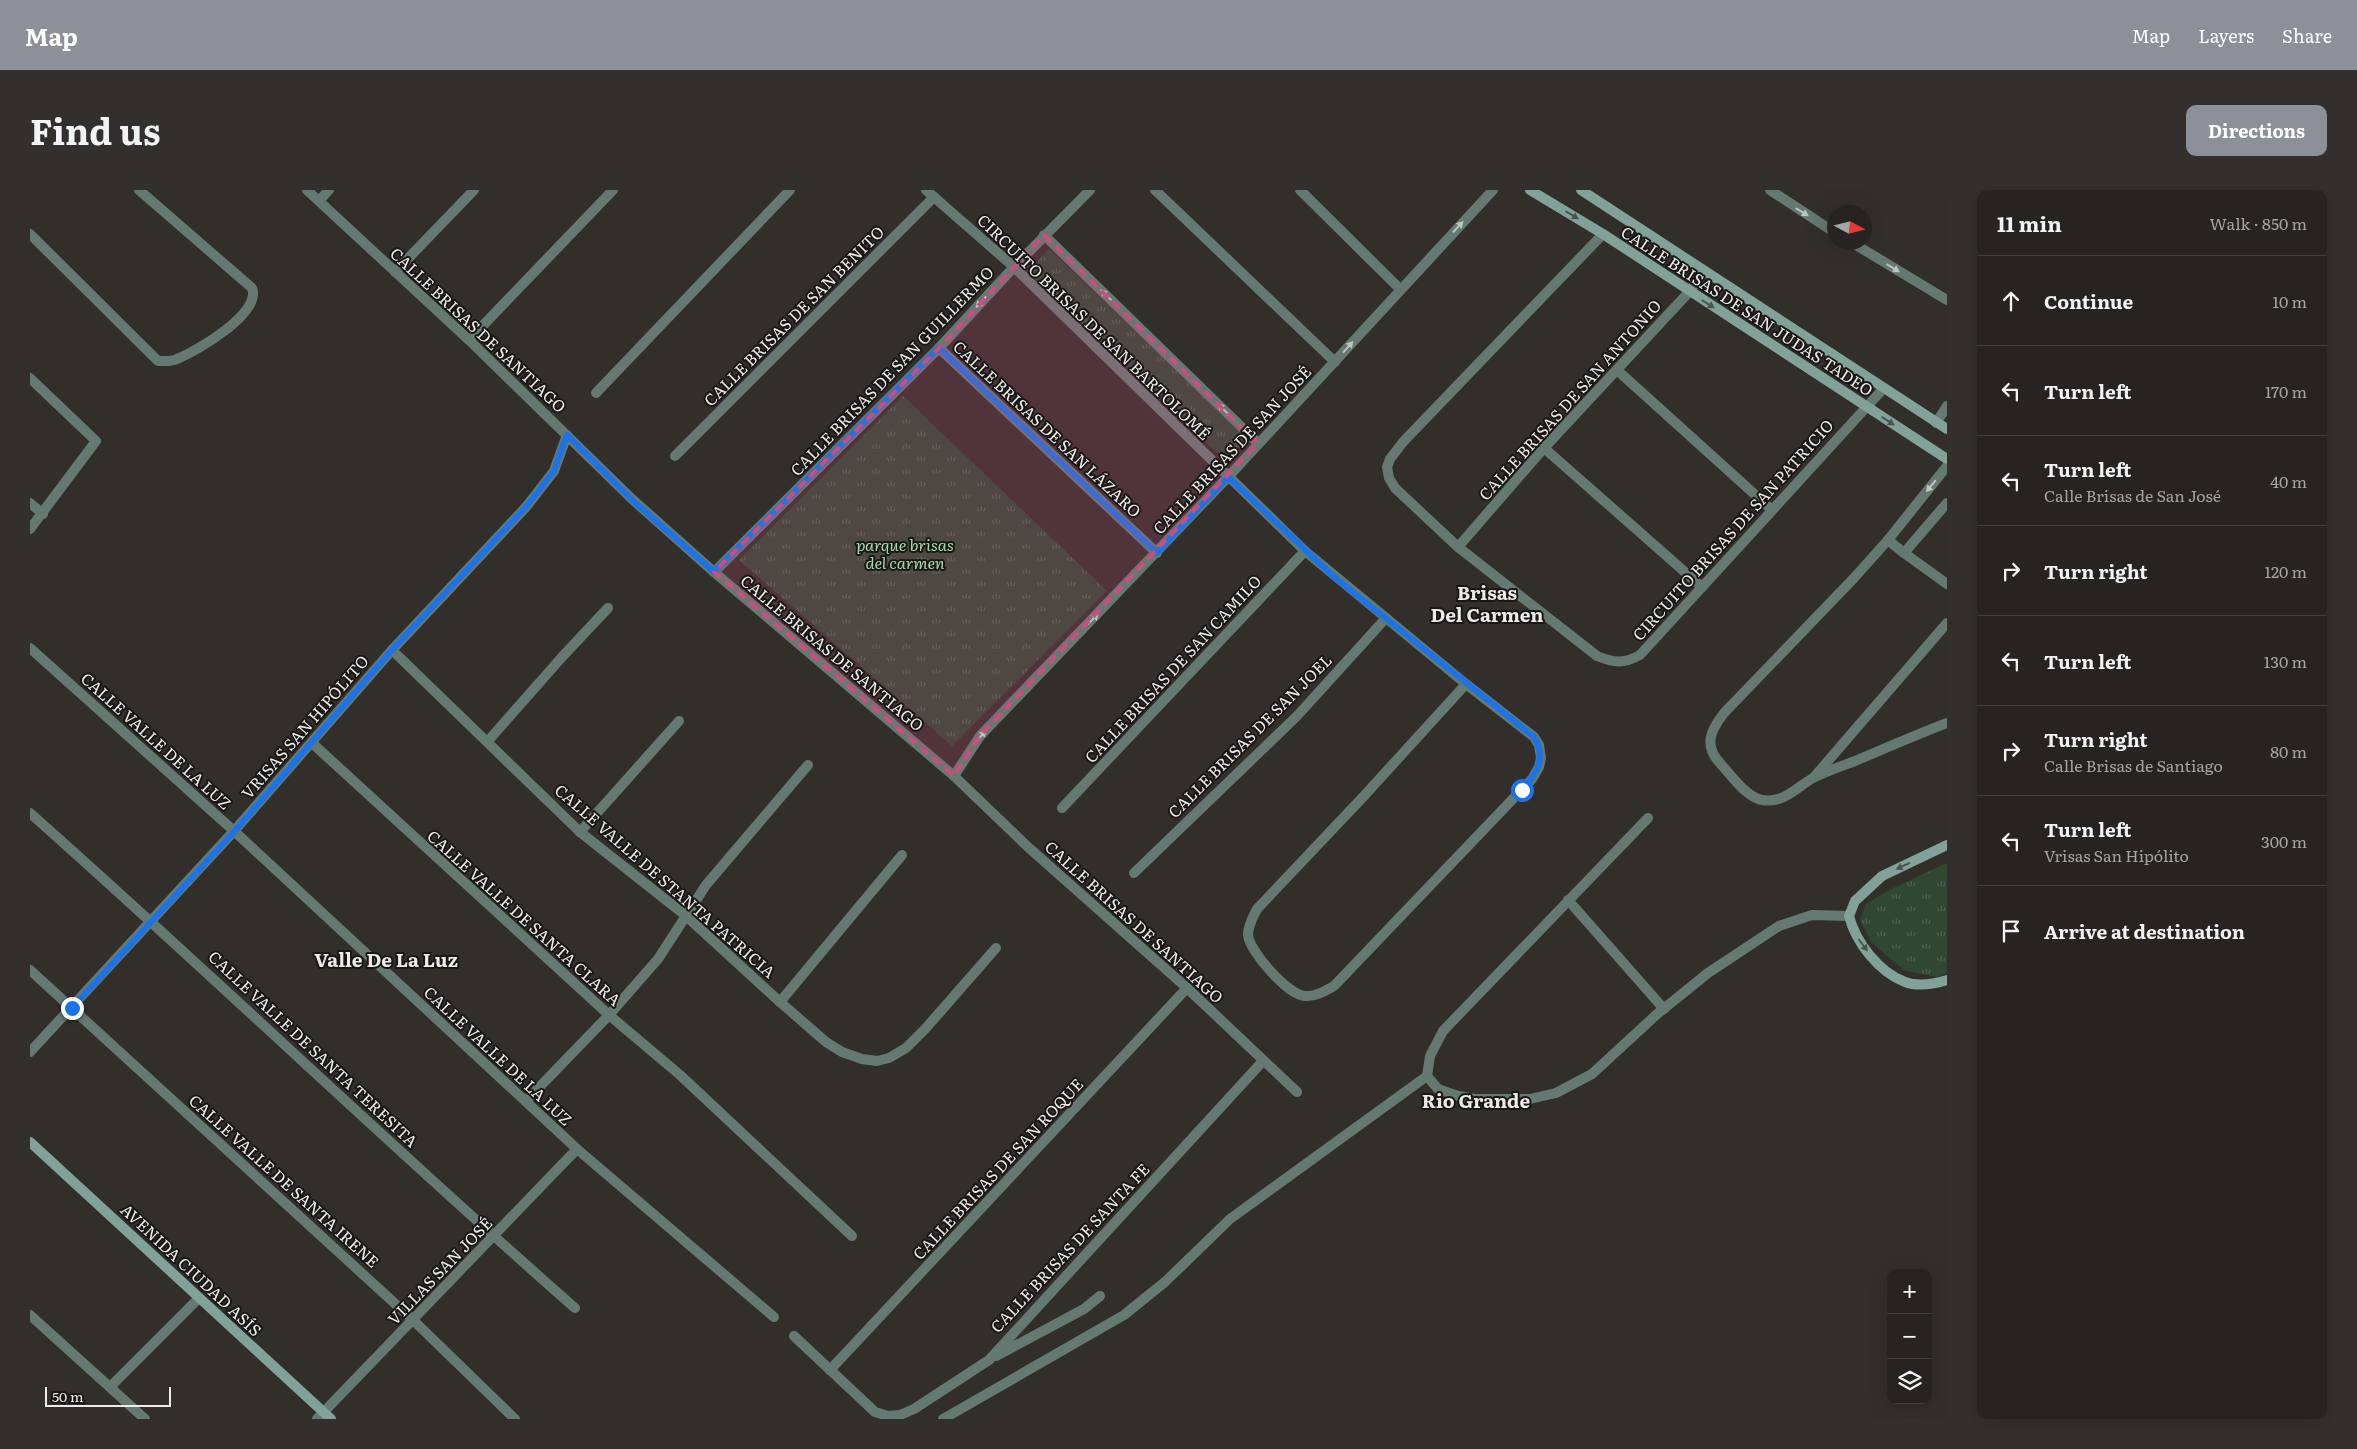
<!DOCTYPE html>
<html lang="en">
<head>
<meta charset="utf-8">
<style>
	:root { --surface:#262320; --page:#322f2d; --text:#f1f3f6; --muted:#a4a4a5; --line:#42403e; --accent:#8c9099 }
	body { margin:0; font-family:Literata,serif; background:var(--page); color:var(--text) }
	.controls { position:absolute; right:15px; bottom:15px; display:grid; overflow:hidden; border-radius:10px; box-shadow:0 5px 20px #0002 }
	.controls button { width:45px; height:45px; display:grid; place-items:center; padding:0; border:0; border-bottom:1px solid var(--line); background:var(--surface); color:var(--text); font:25px sans-serif }
	.compass { position:absolute; left:1797px; top:15px; width:45px; height:45px; border-radius:50%; background:var(--surface); box-shadow:0 5px 20px #0002; rotate:97deg }
	.scale { position:absolute; left:15px; bottom:12px; width:126px; box-sizing:border-box; padding-left:5px; border:2px solid #eeece9; border-top:0; font-size:14px; line-height:18px; white-space:nowrap; color:#eeece9; -webkit-text-stroke:4px #191715; paint-order:stroke }
	.stop { position:absolute; width:15px; height:15px; margin:-11px; border:4px solid #1a73e8; border-radius:50%; background:#fff }
	.stop.end { background:#1a73e8; border-color:#fff; box-shadow:0 1px 5px #0008 }
	.list { margin:0; padding:0; list-style:none }
	h2 { display:flex; justify-content:space-between; align-items:center; height:65px; margin:0; padding:0 20px; font-size:21px }
	h2 small { font-size:16px; font-weight:400; color:var(--muted) }
	.list li { display:grid; grid-template-columns:32px 1fr auto; gap:15px; align-items:center; box-sizing:border-box; height:90px; padding:0 20px; border-top:1px solid var(--line) }
	.list b { display:block; font-size:19px; white-space:nowrap }
	.list p { margin:0; font-size:16px; white-space:nowrap; color:var(--muted) }
	.list em { font-size:16px; font-style:normal; color:var(--muted) }
	.icon { flex:none; width:28px; height:28px; fill:none; stroke:currentColor; stroke-width:2; stroke-linecap:round; stroke-linejoin:round }
	.map { position:relative; flex:none; width:1917px; height:1229px; overflow:hidden; border-radius:10px }
	header { display:flex; align-items:center; gap:30px; box-sizing:border-box; height:70px; padding:0 25px; background:var(--accent); color:#fff }
	header strong { font-size:24px }
	nav { display:flex; gap:28px; margin-inline-start:auto; font-size:18px }
	.intro { display:flex; align-items:center; justify-content:space-between; box-sizing:border-box; height:120px; padding:0 30px }
	h1 { margin:0; font-size:35px }
	.button { padding:12px 22px; border-radius:10px; background:var(--accent); color:#fff; font-size:18px; font-weight:700 }
	main { display:flex; gap:30px; padding:0 30px }
	aside { flex:1; background:var(--surface); border-radius:10px; box-shadow:0 5px 20px #0002 }
	.map>svg:first-child { display:block }
</style>
</head>
<body>
<header>
<strong>Map</strong>
<nav><a>Map</a><a>Layers</a><a>Share</a></nav>
</header>
<div class="intro"><h1>Find us</h1><a class="button">Directions</a></div>
<main>
<div class="map">
<svg width="1917" height="1229" viewBox="0 0 1917 1229">
	<defs>
		<pattern id="grass-tufts" width="24" height="20" patternUnits="userSpaceOnUse" patternTransform="scale(1.25)"><rect width="24" height="20" fill="#304734"/><path d="M3 7l-1-3M5 7V3M7 7l1-3M15 17l-1-3M17 17v-4M19 17l1-3" fill="none" stroke="#4e6251"/></pattern>
	</defs>
	<rect width="100%" height="100%" fill="#322f2a"/>
	<g fill="url(#grass-tufts)">
		<polygon points="1019,59 1218,248 1196,271 997,82"/>
		<polygon points="873,206 1077,401 922,556 709,370"/>
		<polygon points="1917,673 1917,783 1908,787 1875,781 1841,752 1830,730 1836,714 1857,701"/>
	</g>
	<g fill="none" stroke-linecap="round" stroke-linejoin="round">
		<g stroke="#647972" stroke-width="10">
			<polyline points="277,0 439,150 602,309 684,382 924,586 998,657 1157,798 1267,902"/>
			<path d="M896,0L984,77L1275,361L1436,494L1504,547L1509,555L1511,568L1509,577L1502,589L1304,796C1295,801 1285,807 1275,806C1258,805 1219,761 1218,745C1218,735 1223,727 1227,719L1333,607L1436,494"/>
			<polyline points="1125,0 1305,172"/>
			<polyline points="1270,0 1370,99"/>
			<polyline points="1740,0 1804,42"/>
			<polyline points="289,11 299,0"/>
			<path d="M0,44L128,171C134,171 142,172 147,169C167,161 232,123 222,98L109,0"/>
			<path d="M1573,44L1373,252L1360,269L1357,277L1359,288L1365,298L1428,357L1567,466C1584,473 1594,474 1610,465L1853,199"/>
			<polyline points="1014,45 1228,253"/>
			<polyline points="1821,52 1917,110"/>
			<polyline points="365,82 444,0"/>
			<polyline points="439,150 583,0"/>
			<polyline points="909,158 1127,363"/>
			<polyline points="1587,180 1742,320"/>
			<polyline points="0,188 66,251 0,339"/>
			<polyline points="566,203 760,0"/>
			<polyline points="1906,233 1917,216"/>
			<polyline points="1514,258 1672,397"/>
			<polyline points="645,266 904,7"/>
			<path d="M1917,276L1858,350L1824,388L1694,523C1681,540 1673,555 1690,573C1701,585 1716,607 1732,610C1753,614 1767,597 1783,588C1797,581 1812,576 1825,571C1856,558 1886,545 1917,533"/>
			<polyline points="0,313 13,324"/>
			<polyline points="1858,350 1874,363 1917,394"/>
			<polyline points="1428,357 1514,258 1659,102 1674,82"/>
			<polyline points="1874,363 1917,313"/>
			<polyline points="684,382 909,158 984,77 1060,0"/>
			<polyline points="0,458 204,641 547,959 744,1127"/>
			<polyline points="362,460 550,642 655,725 750,812 796,852 812,862 832,869 847,871 859,868 876,858 896,838 966,758"/>
			<polyline points="458,551 532,467 578,418"/>
			<polyline points="282,553 579,825 650,885 822,1046"/>
			<polyline points="924,586 950,546 1198,287 1463,0"/>
			<polyline points="1785,586 1917,433"/>
			<polyline points="1032,618 1275,361"/>
			<path d="M0,623C184,786 361,957 545,1118"/>
			<polyline points="1618,628 1413,841 1400,866 1397,886 1408,899 1428,906 1445,909 1500,909 1526,903 1562,884 1626,825 1678,783 1749,736 1782,725 1819,726"/>
			<polyline points="550,642 649,531"/>
			<polyline points="1104,683 1267,526 1356,428"/>
			<polyline points="1538,710 1634,819"/>
			<polyline points="0,780 383,1130 485,1229"/>
			<polyline points="750,812 872,665"/>
			<polyline points="0,862 204,641 362,460 496,317 524,281 537,245"/>
			<polyline points="496,911 579,825 628,769 676,695 778,575"/>
			<polyline points="0,1125 115,1229"/>
			<polyline points="764,1146 845,1222 858,1226 870,1225 884,1219 959,1170 1233,871"/>
			<polyline points="966,1166 1054,1119 1070,1106"/>
			<polyline points="800,1180 1157,798"/>
			<polyline points="80,1197 169,1108"/>
			<polyline points="287,1229 547,959"/>
			<polyline points="913,1229 1094,1125 1135,1092 1200,1029 1397,886"/>
		</g>
		<g stroke="#80a298" stroke-width="10">
			<polyline points="1500,0 1573,44 1917,269"/>
			<polyline points="1551,0 1917,239"/>
			<path d="M1917,655L1852,686L1825,711L1819,726C1826,753 1849,782 1875,792C1888,797 1904,794 1917,790"/>
			<polyline points="0,952 301,1229"/>
		</g>
	</g>
	<defs><path id="oneway-solid" d="M-6-.8H1V-3.2L6.5 0L1 3.2V.8H-6Z" transform="scale(1.25)"/></defs>
	<g fill="#bec4bf">
		<use href="#oneway-solid" transform="translate(1772 22) rotate(32)"/>
		<use href="#oneway-solid" transform="translate(1428 37) rotate(-47)"/>
		<use href="#oneway-solid" transform="translate(1863 78) rotate(31)"/>
		<use href="#oneway-solid" transform="translate(1076 105) rotate(-136)"/>
		<use href="#oneway-solid" transform="translate(951 112) rotate(133)"/>
		<use href="#oneway-solid" transform="translate(1318 157) rotate(-48)"/>
		<use href="#oneway-solid" transform="translate(1193 219) rotate(-136)"/>
		<use href="#oneway-solid" transform="translate(1901 296) rotate(129)"/>
		<use href="#oneway-solid" transform="translate(1063 429) rotate(-46)"/>
		<use href="#oneway-solid" transform="translate(951 546) rotate(-50)"/>
	</g>
	<g fill="#475650">
		<use href="#oneway-solid" transform="translate(1542 25) rotate(31)"/>
		<use href="#oneway-solid" transform="translate(1678 114) rotate(32)"/>
		<use href="#oneway-solid" transform="translate(1858 231) rotate(33)"/>
		<use href="#oneway-solid" transform="translate(1873 676) rotate(155)"/>
		<use href="#oneway-solid" transform="translate(1833 755) rotate(53)"/>
	</g>
	<g fill="none" stroke-linecap="round" stroke-linejoin="round">
		<path stroke="#1a73e8" stroke-width="6" d="M42,818L204,642L362,460L496,317L524,281L537,245L602,310L684,382L909,158L1127,363L1198,287L1304,387L1504,547C1517,568 1507,584 1492,600"/>
	</g>
	<path fill="#cd4d7e" fill-opacity="0.2" stroke="#cd4d7e" stroke-width="4" stroke-dasharray="10 6" stroke-linejoin="round" d="M1014,45L1228,253L950,546L924,586L684,382L909,158Z"/>
	<g text-anchor="middle" stroke-width="4" stroke-linejoin="round" paint-order="stroke">
		<g font-size="16" fill="#eeece9" stroke="#191715">
			<text transform="translate(1717 121) rotate(33)" y="6">CALLE BRISAS DE SAN JUDAS TADEO</text>
			<text transform="translate(764 126) rotate(-45)" y="6">CALLE BRISAS DE SAN BENITO</text>
			<text transform="translate(1064 137) rotate(44)" y="6">CIRCUITO BRISAS DE SAN BARTOLOMÉ</text>
			<text transform="translate(448 140) rotate(43)" y="6">CALLE BRISAS DE SANTIAGO</text>
			<text transform="translate(862 181) rotate(-46)" y="6">CALLE BRISAS DE SAN GUILLERMO</text>
			<text transform="translate(1540 210) rotate(-48)" y="6">CALLE BRISAS DE SAN ANTONIO</text>
			<text transform="translate(1017 239) rotate(43)" y="6">CALLE BRISAS DE SAN LÁZARO</text>
			<text transform="translate(1202 260) rotate(-47)" y="6">CALLE BRISAS DE SAN JOSÉ</text>
			<text transform="translate(1703 340) rotate(-48)" y="6">CIRCUITO BRISAS DE SAN PATRICIO</text>
			<text transform="translate(802 463) rotate(40)" y="6">CALLE BRISAS DE SANTIAGO</text>
			<text transform="translate(1143 479) rotate(-47)" y="6">CALLE BRISAS DE SAN CAMILO</text>
			<text transform="translate(275 537) rotate(-49)" y="6">VRISAS SAN HIPÓLITO</text>
			<text transform="translate(1220 546) rotate(-45)" y="6">CALLE BRISAS DE SAN JOEL</text>
			<text transform="translate(126 551) rotate(42)" y="6">CALLE VALLE DE LA LUZ</text>
			<text transform="translate(635 691) rotate(41)" y="6">CALLE VALLE DE STANTA PATRICIA</text>
			<text transform="translate(494 728) rotate(42)" y="6">CALLE VALLE DE SANTA CLARA</text>
			<text transform="translate(1104 732) rotate(42)" y="6">CALLE BRISAS DE SANTIAGO</text>
			<text transform="translate(283 859) rotate(43)" y="6">CALLE VALLE DE SANTA TERESITA</text>
			<text transform="translate(468 866) rotate(43)" y="6">CALLE VALLE DE LA LUZ</text>
			<text transform="translate(968 979) rotate(-47)" y="6">CALLE BRISAS DE SAN ROQUE</text>
			<text transform="translate(254 991) rotate(42)" y="6">CALLE VALLE DE SANTA IRENE</text>
			<text transform="translate(1040 1058) rotate(-47)" y="6">CALLE BRISAS DE SANTA FE</text>
			<text transform="translate(161 1080) rotate(43)" y="6">AVENIDA CIUDAD ASÍS</text>
			<text transform="translate(410 1081) rotate(-46)" y="6">VILLAS SAN JOSÉ</text>
		</g>
		<g font-size="16" font-style="italic" fill="#a2dbab" stroke="#191715">
			<text x="875" y="361">parque brisas<tspan x="875" dy="18">del carmen</tspan></text>
		</g>
		<g font-size="19" font-weight="bold" fill="#eeece9" stroke="#191715">
			<text x="1457" y="410">Brisas<tspan x="1457" dy="22">Del Carmen</tspan></text>
			<text x="356" y="777">Valle De La Luz</text>
			<text x="1446" y="918">Rio Grande</text>
		</g>
	</g>
</svg>
<div class="controls">
<button>+</button>
<button>−</button>
<button><svg class="icon" aria-label="layers" viewBox="0 0 24 24"><path d="M12 4l9 5-9 5-9-5zM3 14l9 5 9-5"/></svg></button>
</div>
<svg class="compass" viewBox="-18 -18 36 36"><path d="M0-13l5 13h-10z" fill="#e53935"/><path d="M0 13l5-13h-10z" fill="#a4a4a5"/></svg>
<div class="scale">50 m</div>
<div class="stop" style="left:1492px;top:600px"></div>
<div class="stop end" style="left:42px;top:818px"></div>
</div>
<aside>
<h2>11 min<small>Walk · 850 m</small></h2>
<ul class="list">
<li><svg class="icon" aria-label="ahead" viewBox="0 0 24 24"><path d="M12 20V5M6 11l6-6 6 6"/></svg><div><b>Continue</b></div><em>10 m</em></li>
<li><svg class="icon" aria-label="left" viewBox="0 0 24 24"><path d="M17 20v-9H6M10 6l-5 5 5 5"/></svg><div><b>Turn left</b></div><em>170 m</em></li>
<li><svg class="icon" aria-label="left" viewBox="0 0 24 24"><path d="M17 20v-9H6M10 6l-5 5 5 5"/></svg><div><b>Turn left</b><p>Calle Brisas de San José</p></div><em>40 m</em></li>
<li><svg class="icon" aria-label="right" viewBox="0 0 24 24"><path d="M7 20v-9h11M14 6l5 5-5 5"/></svg><div><b>Turn right</b></div><em>120 m</em></li>
<li><svg class="icon" aria-label="left" viewBox="0 0 24 24"><path d="M17 20v-9H6M10 6l-5 5 5 5"/></svg><div><b>Turn left</b></div><em>130 m</em></li>
<li><svg class="icon" aria-label="right" viewBox="0 0 24 24"><path d="M7 20v-9h11M14 6l5 5-5 5"/></svg><div><b>Turn right</b><p>Calle Brisas de Santiago</p></div><em>80 m</em></li>
<li><svg class="icon" aria-label="left" viewBox="0 0 24 24"><path d="M17 20v-9H6M10 6l-5 5 5 5"/></svg><div><b>Turn left</b><p>Vrisas San Hipólito</p></div><em>300 m</em></li>
<li><svg class="icon" aria-label="arrive" viewBox="0 0 24 24"><path d="M6 21V4h12l-3 4 3 4H6"/></svg><div><b>Arrive at destination</b></div></li>
</ul>
</aside>
</main>
</body>
</html>
